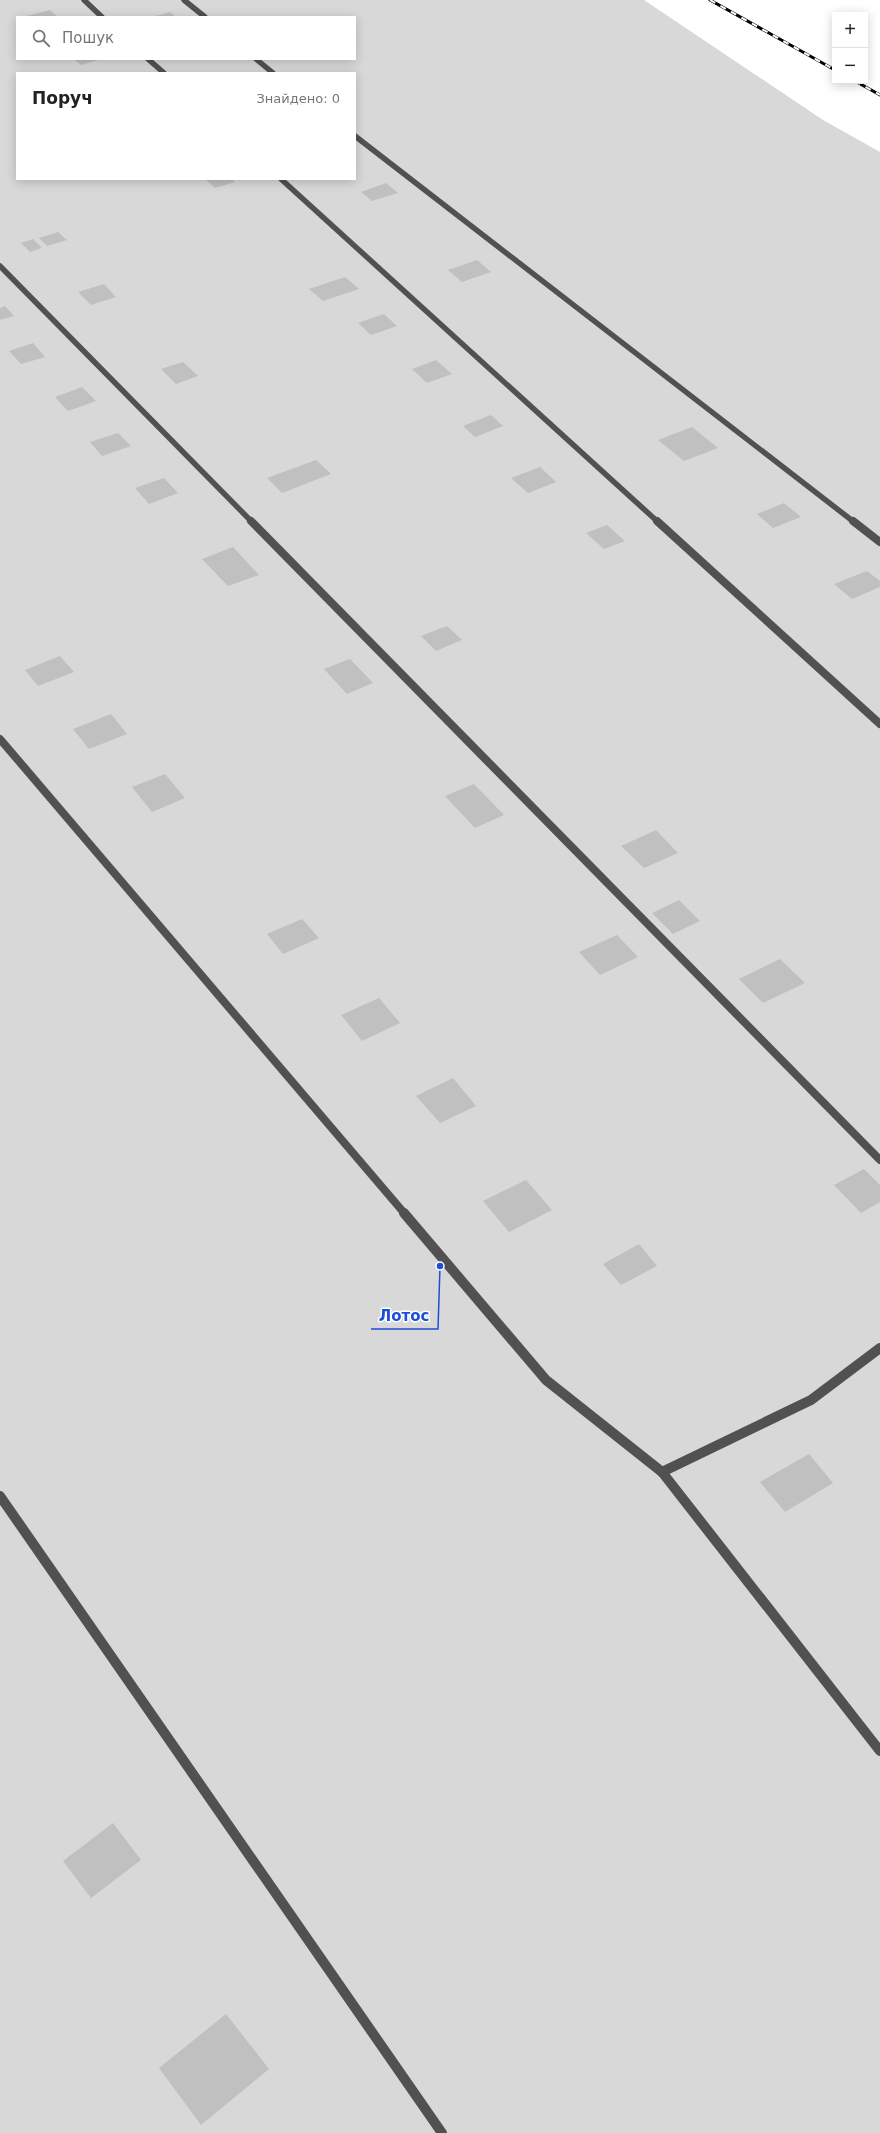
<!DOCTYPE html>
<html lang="uk">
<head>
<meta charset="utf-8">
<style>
	:root { --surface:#fff; --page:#f6f6f6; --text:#222; --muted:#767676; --line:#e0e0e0 }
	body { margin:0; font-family:"DejaVu Sans",sans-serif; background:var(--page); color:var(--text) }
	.controls { position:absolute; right:12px; top:12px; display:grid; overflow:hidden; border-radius:0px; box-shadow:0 2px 10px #0003 }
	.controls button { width:36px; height:36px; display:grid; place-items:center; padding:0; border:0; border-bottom:1px solid var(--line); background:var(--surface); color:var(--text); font:20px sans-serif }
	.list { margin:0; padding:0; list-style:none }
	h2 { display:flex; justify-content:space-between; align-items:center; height:52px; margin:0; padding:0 16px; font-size:17px }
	h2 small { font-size:13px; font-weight:400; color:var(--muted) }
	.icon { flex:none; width:22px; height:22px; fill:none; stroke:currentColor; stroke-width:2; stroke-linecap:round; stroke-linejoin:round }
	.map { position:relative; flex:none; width:880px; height:2133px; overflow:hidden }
	.search { position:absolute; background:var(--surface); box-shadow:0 2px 10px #0003; left:16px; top:16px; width:340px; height:44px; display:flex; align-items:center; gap:10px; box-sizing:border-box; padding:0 14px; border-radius:0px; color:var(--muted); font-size:15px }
	.panel { position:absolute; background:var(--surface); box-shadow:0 2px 10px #0003; left:16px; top:72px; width:340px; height:108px; border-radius:0px }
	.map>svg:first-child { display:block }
</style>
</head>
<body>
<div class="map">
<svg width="880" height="2133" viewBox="0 0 880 2133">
	<rect width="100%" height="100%" fill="#fff"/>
	<path fill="#d8d8d8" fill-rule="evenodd" d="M0,0H644L823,120L880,152V2133H0ZM17,17H355V59H17ZM17,73H355V179H17Z"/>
	<g fill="#c0c0c0">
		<polygon points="50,10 58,17 27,17 27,16"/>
		<polygon points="170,12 176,17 152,17"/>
		<polygon points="74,59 101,59 81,65"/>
		<polygon points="205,179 232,179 235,182 215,188"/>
		<polygon points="386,183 398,193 372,201 361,192"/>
		<polygon points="58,232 67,240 47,246 39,238"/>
		<polygon points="33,239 42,248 30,252 21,243"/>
		<polygon points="477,260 491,272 462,282 448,270"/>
		<polygon points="345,277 359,289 323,301 309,289"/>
		<polygon points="104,284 116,297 91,305 78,292"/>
		<polygon points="5,306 14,316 0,320 0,308"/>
		<polygon points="384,314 397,326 371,335 358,323"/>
		<polygon points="33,343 45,357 21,364 9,351"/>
		<polygon points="436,360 452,374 427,383 412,369"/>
		<polygon points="183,362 198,376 176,384 161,369"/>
		<polygon points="82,387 96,401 68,411 55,397"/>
		<polygon points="491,415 503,426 475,437 463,426"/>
		<polygon points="692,427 718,448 684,461 658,440"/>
		<polygon points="118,433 131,446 102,456 90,442"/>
		<polygon points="316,460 331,474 282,493 267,478"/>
		<polygon points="540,467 556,482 528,493 511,478"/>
		<polygon points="164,478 178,493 149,504 135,488"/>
		<polygon points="784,503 801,517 773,528 757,514"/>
		<polygon points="607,525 625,541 604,549 586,533"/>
		<polygon points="233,547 259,575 228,586 202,559"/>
		<polygon points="867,571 880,581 880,587 852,599 834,584"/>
		<polygon points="447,626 462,640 436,651 421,636"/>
		<polygon points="60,656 74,672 38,686 25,670"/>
		<polygon points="350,659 373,683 347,694 324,669"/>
		<polygon points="111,714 127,734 89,749 73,729"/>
		<polygon points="165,774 185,798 152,812 132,787"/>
		<polygon points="474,784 504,815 475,828 445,796"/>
		<polygon points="656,830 678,853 644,868 621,846"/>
		<polygon points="679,900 700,921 673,934 652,913"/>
		<polygon points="302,919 319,938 283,954 267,934"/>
		<polygon points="617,935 638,957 600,975 579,952"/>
		<polygon points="780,959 805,983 763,1003 739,979"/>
		<polygon points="379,998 400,1023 362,1041 341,1015"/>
		<polygon points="453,1078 476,1106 440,1123 416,1096"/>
		<polygon points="864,1169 880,1185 880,1202 861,1213 834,1185"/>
		<polygon points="526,1180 552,1210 509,1232 483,1201"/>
		<polygon points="639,1244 657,1266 621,1285 603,1264"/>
		<polygon points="809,1454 833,1483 785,1512 760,1482"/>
		<polygon points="113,1823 141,1860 91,1898 63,1861"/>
		<polygon points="226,2014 269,2069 201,2125 159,2068"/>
	</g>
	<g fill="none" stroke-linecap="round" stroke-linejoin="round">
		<g stroke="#515151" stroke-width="5.5">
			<polyline points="84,0 102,17"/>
			<polyline points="184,0 205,17"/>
			<polyline points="148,59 164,73"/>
			<polyline points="256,59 273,73"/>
			<polyline points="355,136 854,522"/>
			<polyline points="281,179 658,522"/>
			<polyline points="0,266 252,522"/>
		</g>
		<g stroke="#515151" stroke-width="8">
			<polyline points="251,521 880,1160"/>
			<polyline points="657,521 880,724"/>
			<polyline points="853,521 880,542"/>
			<polyline points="0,739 405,1214"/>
		</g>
		<g stroke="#515151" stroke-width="10">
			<polyline points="404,1213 546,1380 662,1472 880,1751"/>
			<polyline points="662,1472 811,1400 880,1348"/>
			<polyline points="0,1496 442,2133"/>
		</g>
		<defs>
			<g id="rail">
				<polyline points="710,0 835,70"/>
				<polyline points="855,81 880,95"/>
			</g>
		</defs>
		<use href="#rail" stroke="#000" stroke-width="3"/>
		<use href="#rail" stroke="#fff" stroke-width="2" stroke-dasharray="6" stroke-linecap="butt"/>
	</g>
	<path fill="none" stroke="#1d4ed8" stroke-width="1.5" d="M440 1266L438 1329H371"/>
	<circle fill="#1d4ed8" stroke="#fff" stroke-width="1.5" cx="440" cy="1266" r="4"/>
	<g font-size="15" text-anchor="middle" font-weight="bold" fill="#1d4ed8" stroke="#fff" stroke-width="3" stroke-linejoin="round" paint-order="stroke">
		<text x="404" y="1321">Лотос</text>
	</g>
</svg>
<div class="controls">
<button>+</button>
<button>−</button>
</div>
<div class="search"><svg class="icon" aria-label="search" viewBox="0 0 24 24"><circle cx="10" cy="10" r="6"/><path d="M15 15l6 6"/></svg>Пошук</div>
<section class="panel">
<h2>Поруч<small>Знайдено: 0</small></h2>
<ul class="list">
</ul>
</section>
</div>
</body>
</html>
